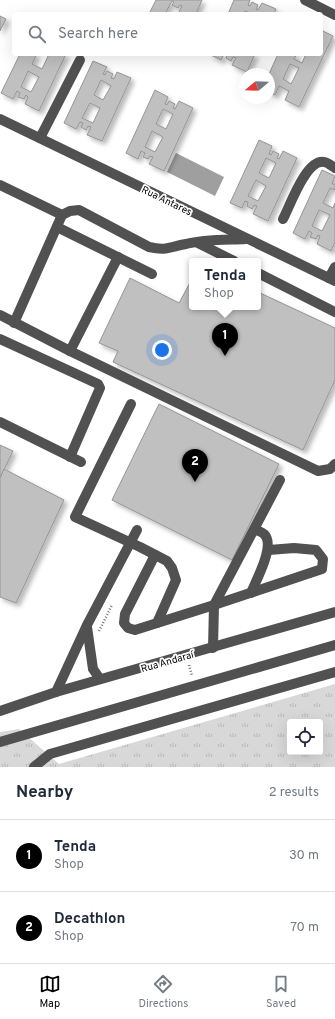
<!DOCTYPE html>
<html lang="en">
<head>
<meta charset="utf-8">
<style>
	:root { --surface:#fff; --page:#f2f2f3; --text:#1f2937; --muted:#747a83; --line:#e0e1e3; --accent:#000 }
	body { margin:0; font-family:Overpass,sans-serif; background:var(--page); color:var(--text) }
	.controls { position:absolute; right:12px; bottom:12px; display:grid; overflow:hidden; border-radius:4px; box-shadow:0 4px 16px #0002 }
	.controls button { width:36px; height:36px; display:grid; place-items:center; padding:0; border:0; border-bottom:1px solid var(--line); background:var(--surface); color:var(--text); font:20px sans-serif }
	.compass { position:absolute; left:239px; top:68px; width:36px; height:36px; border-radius:50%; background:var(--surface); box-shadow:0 4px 16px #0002; rotate:251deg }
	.you { position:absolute; left:162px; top:350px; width:14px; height:14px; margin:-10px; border:3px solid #fff; border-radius:50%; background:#1a73e8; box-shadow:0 0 0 6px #1a73e833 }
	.badge { display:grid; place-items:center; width:26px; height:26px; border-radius:50%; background:var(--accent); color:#fff; font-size:13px; font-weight:700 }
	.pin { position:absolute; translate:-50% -33px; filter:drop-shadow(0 1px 2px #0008) }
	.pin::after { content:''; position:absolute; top:21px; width:14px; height:12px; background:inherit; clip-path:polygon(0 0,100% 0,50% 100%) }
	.popup { position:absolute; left:189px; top:258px; width:72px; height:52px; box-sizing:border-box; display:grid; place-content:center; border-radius:4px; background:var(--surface); filter:drop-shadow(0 1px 3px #0005); font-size:13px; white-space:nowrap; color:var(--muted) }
	.popup b { font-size:15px; color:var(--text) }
	.popup::after { content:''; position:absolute; left:50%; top:100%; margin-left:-8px; border:8px solid transparent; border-top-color:var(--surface) }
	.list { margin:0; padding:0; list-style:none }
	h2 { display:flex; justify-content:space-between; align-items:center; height:52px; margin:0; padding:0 16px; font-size:17px }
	h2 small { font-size:13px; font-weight:400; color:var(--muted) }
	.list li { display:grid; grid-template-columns:26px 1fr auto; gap:12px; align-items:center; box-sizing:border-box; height:72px; padding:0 16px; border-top:1px solid var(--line) }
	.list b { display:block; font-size:15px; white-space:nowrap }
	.list p { margin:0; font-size:13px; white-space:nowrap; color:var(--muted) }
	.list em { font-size:13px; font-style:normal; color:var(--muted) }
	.icon { flex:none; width:22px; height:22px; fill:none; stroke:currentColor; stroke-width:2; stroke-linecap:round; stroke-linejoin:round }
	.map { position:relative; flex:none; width:335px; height:767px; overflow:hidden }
	.search { position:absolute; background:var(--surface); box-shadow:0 4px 16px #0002; left:12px; right:12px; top:12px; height:44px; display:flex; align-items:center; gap:10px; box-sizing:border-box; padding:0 14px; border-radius:4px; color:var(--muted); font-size:15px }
	.sheet { height:196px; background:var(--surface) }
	nav { display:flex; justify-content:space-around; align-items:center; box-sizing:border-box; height:56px; border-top:1px solid var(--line); background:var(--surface); font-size:11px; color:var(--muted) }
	nav a { display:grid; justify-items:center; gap:2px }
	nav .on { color:var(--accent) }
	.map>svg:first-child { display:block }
</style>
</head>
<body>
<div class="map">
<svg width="335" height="767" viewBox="0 0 335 767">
	<defs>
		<pattern id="grass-tufts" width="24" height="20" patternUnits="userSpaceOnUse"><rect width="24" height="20" fill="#d8d8d8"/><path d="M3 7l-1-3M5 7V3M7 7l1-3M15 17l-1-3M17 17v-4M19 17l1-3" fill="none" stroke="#b8b8b8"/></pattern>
		<filter id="shadow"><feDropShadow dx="3.5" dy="3.5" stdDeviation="2" flood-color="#0004"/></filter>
	</defs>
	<rect width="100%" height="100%" fill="#fff"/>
	<path fill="url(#grass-tufts)" fill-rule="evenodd" d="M335,684V767H0V732L19,729L59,764ZM290,722H320V752H290Z"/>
	<polygon fill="#9f9f9f" points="176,153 224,177 215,196 167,172"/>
	<g fill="#c0c0c0" stroke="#959595" fill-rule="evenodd" filter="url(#shadow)">
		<polygon points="156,0 202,0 196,14 178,14 182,6 180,5 178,8 172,5 174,2 172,1 165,14 149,14"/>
		<polygon points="234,0 250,0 248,5 250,6 252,2 258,5 256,9 258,10 262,3 276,9 274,14 252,14 245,11 243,14 228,14"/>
		<polygon points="0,16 6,19 0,31"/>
		<path d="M321,30L333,36L299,107L285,100L289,91L279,86L275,95L269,92V74L278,54H297L294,59L302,63L306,54H321ZM290,64L299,68L291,84L283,79Z"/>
		<path d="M20,54H37L32,64L42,69L49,54H66L39,111L25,104L28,97L26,95L24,99L18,97L20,93L17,91L13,99L1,93ZM28,71L39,77L31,92L21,87Z"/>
		<polygon points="209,54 224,54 221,60"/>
		<polygon points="227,54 255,54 247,72 232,65 236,58 233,57 231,61 226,58"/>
		<path d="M93,61L107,67L103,74L105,75L107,71L113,74L111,78L114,79L117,72L131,78L102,141L87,135L91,127L88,126L86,130L81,127L83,123L80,122L76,129L64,123ZM101,80L111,86L103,100L94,95ZM90,103L100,108L93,123L82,118Z"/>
		<path d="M155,90L168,97L165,104L167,105L169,101L175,104L173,108L175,109L179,101L193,108L164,171L149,164L153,157L150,156L148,159L143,157L145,153L141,151L138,159L126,153ZM163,109L173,114L166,129L156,124ZM152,131L163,137L155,152L145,147Z"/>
		<path d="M259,140L272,146L269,154L271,155L273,151L279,154L277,158L279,159L283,151L297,158L268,221L253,214L257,206L254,205L252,209L247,206L248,202L245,201L242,208L230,203ZM266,158L276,163L269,178L259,173ZM256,180L266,186L258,201L248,196Z"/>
		<path d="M322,170L335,176L332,184H335V190L330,188L323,203L333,208L335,203V242L331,251L317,244L320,236L318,235L316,239L310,237L312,233L309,231L305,239L293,233ZM319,210L330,215L322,231L312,226Z"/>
		<polygon points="130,278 179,303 192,279 192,307 258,307 258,292 335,328 335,380 303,450 113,362 118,351 99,343"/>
		<polygon points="159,404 279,464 232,560 112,500"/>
		<polygon points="0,445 13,451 0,478"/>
		<polygon points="4,469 64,500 16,603 0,597 0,478"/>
	</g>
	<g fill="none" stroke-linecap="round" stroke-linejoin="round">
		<g stroke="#737373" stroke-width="2.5" stroke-dasharray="1 2" stroke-linecap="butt">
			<polyline points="99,631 112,605"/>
			<polyline points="189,665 192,676"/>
		</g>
		<g stroke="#515151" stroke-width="10">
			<polyline points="305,0 335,15"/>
			<polyline points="0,119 335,281"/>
			<polyline points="40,138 80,60"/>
			<polyline points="0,185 62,215"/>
			<path d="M283,219C290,206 306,159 324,162C327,162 332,166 335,168"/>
			<polyline points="57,227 152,274"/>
			<polyline points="198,243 234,261"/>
			<polyline points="258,273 335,312"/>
			<polyline points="329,278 335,267"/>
			<polyline points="0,315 70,351 118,257"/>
			<path d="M14,323L62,215L70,211L79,210L149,247C167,251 169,247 186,244C205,239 227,240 246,239"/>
			<polyline points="0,339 98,384 100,388 70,457"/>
			<polyline points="70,351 318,471 330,469 335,464"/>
			<polyline points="131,404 75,517 140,547 167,561 172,568 176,580 157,623"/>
			<polyline points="0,422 81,462"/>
			<polyline points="155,555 125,614 124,623 128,628 135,630 214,605 322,569 323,559 316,550 294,548 269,550"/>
			<path d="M251,593C256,580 276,545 264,534C262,532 258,531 255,529"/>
			<polyline points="87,627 93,669 100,679"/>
			<polyline points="213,648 214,605 280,480"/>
			<polyline points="56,692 87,625 137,530"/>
			<polyline points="0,711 56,692 335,612"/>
			<polyline points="0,742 335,645"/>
			<polyline points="34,767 50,754 335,672"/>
		</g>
	</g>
	<g text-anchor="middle" stroke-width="3.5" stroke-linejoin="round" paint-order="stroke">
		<g font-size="10" fill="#000" stroke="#fff">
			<text transform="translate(167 200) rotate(26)" y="4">Rua Antares</text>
			<text transform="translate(167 661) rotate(-16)" y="4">Rua Andaraí</text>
		</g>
	</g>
</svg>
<div class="controls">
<button><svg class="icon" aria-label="locate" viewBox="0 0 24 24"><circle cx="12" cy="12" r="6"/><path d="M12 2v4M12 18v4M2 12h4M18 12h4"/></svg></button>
</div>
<svg class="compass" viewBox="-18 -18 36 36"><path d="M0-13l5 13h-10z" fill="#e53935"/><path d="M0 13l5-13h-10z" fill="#747a83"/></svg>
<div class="you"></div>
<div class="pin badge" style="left:225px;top:356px">1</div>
<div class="popup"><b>Tenda</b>Shop</div>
<div class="pin badge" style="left:195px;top:482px">2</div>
<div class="search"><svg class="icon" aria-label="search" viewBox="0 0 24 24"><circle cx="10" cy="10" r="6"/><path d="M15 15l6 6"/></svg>Search here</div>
</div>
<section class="sheet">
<h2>Nearby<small>2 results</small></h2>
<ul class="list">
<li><span class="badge">1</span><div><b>Tenda</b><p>Shop</p></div><em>30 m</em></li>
<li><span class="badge">2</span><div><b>Decathlon</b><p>Shop</p></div><em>70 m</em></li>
</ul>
</section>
<nav>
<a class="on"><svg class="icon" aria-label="map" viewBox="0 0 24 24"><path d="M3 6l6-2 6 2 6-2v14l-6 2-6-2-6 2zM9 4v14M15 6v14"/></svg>Map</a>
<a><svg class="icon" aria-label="directions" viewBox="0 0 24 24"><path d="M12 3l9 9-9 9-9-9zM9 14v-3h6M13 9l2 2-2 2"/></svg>Directions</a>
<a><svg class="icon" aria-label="saved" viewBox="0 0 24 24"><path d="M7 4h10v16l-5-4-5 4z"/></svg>Saved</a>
</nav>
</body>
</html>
